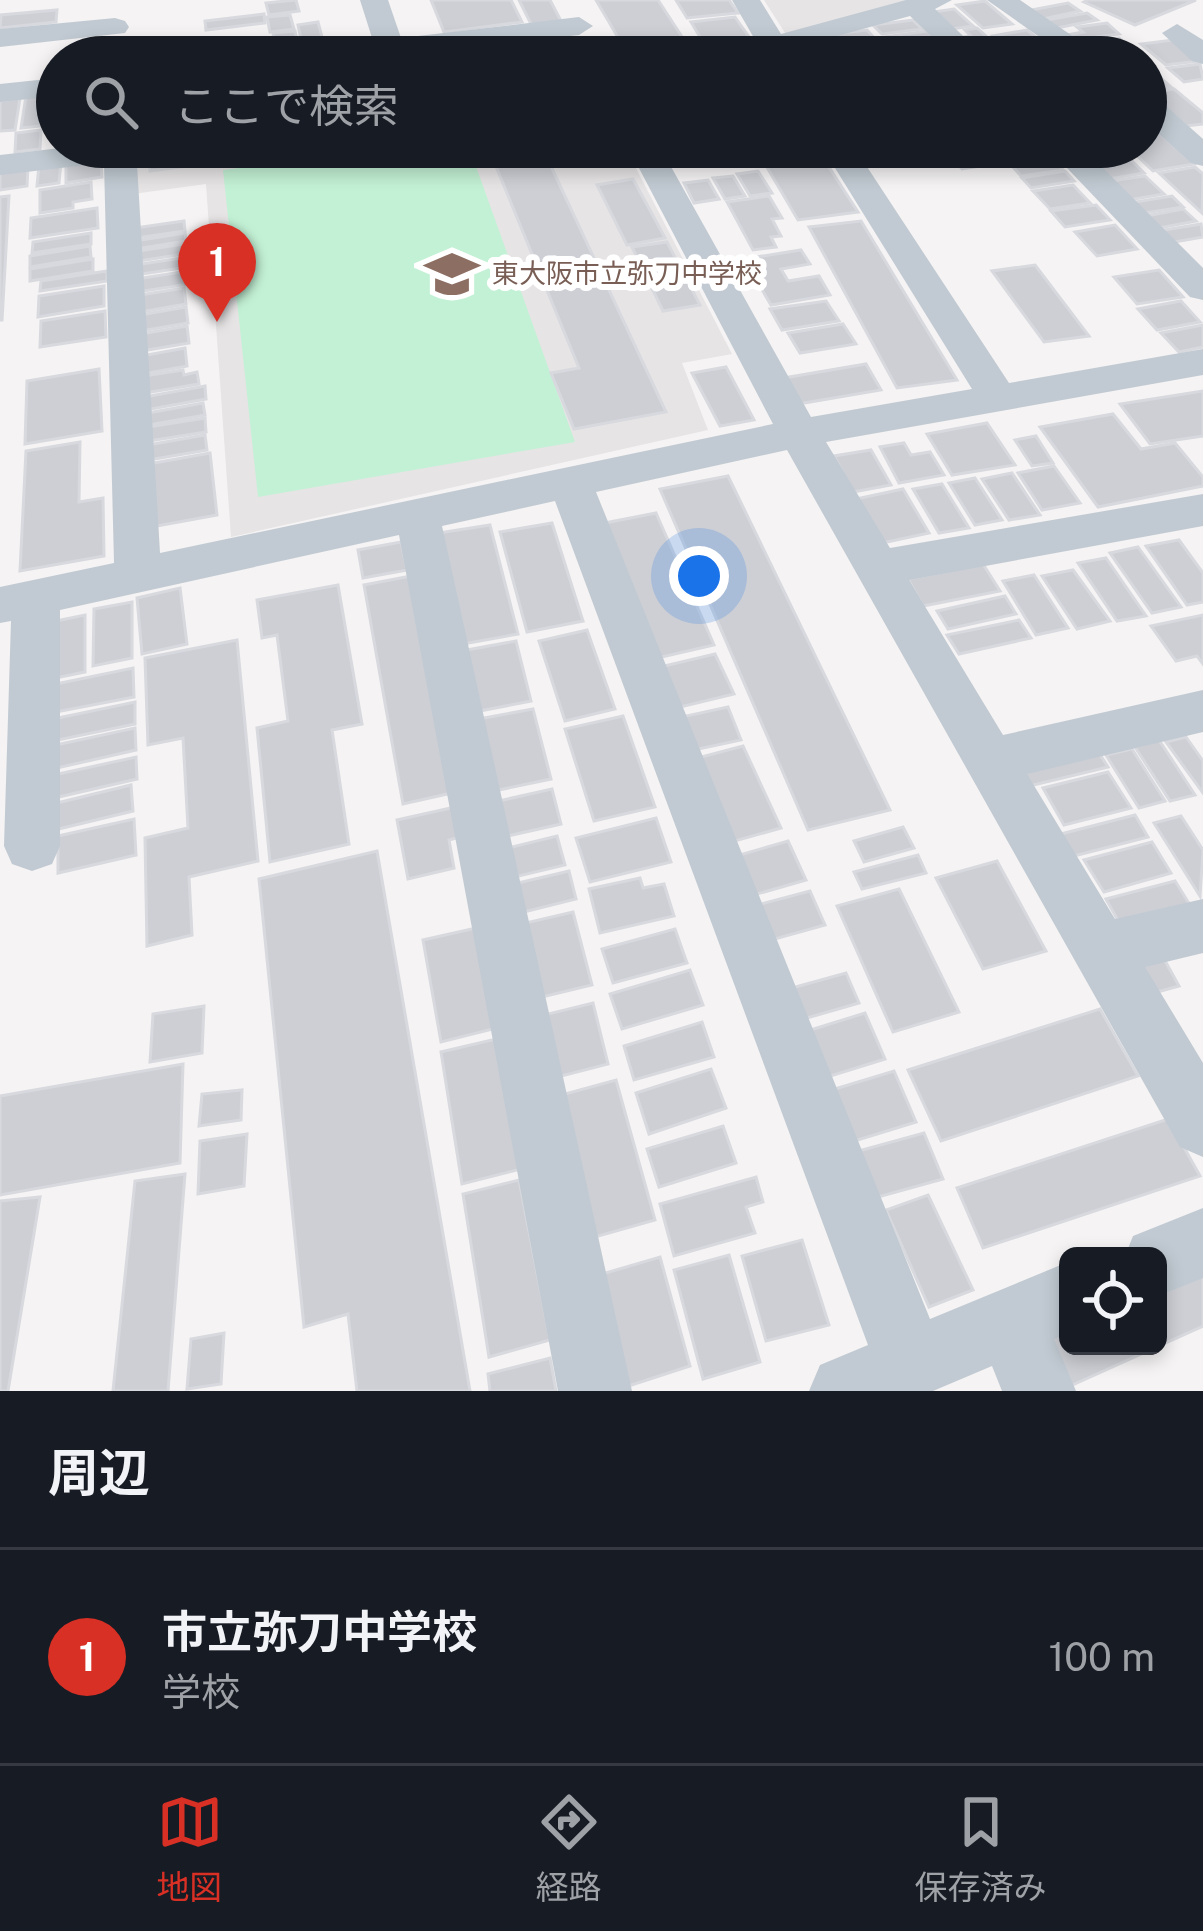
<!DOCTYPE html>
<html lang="ja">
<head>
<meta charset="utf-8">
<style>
	:root { --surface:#171b24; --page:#20242c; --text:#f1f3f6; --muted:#9ea1a6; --line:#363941; --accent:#d93025 }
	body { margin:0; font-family:"Public Sans","Noto Sans JP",sans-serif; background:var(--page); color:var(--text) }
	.controls { position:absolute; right:36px; bottom:36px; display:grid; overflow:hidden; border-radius:18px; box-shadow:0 6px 18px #0003 }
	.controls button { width:108px; height:108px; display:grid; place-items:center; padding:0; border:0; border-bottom:3px solid var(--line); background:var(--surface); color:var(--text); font:60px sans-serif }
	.you { position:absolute; left:699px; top:576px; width:42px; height:42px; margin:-30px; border:9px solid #fff; border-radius:50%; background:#1a73e8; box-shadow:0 0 0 18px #1a73e833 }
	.badge { display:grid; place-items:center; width:78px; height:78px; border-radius:50%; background:var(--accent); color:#fff; font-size:39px; font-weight:700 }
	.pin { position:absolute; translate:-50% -99px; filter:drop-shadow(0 3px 6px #0008) }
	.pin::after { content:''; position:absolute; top:63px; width:42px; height:36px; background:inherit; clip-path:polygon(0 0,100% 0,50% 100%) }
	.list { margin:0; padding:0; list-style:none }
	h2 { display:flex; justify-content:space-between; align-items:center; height:156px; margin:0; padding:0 48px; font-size:51px }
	h2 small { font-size:39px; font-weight:400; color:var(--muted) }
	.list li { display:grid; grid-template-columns:78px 1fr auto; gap:36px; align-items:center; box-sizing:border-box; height:216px; padding:0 48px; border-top:3px solid var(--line) }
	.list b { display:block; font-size:45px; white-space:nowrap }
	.list p { margin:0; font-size:39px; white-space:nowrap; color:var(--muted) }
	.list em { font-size:39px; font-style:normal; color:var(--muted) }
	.icon { flex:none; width:66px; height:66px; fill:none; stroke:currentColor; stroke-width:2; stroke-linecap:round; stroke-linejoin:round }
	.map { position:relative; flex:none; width:1203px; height:1391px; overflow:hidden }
	.search { position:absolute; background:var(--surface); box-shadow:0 6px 18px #0003; left:36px; right:36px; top:36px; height:132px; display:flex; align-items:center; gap:30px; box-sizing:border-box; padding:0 42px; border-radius:66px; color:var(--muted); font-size:45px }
	.sheet { height:372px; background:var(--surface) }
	nav { display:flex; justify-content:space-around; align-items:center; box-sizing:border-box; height:168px; border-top:3px solid var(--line); background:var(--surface); font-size:33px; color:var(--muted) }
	nav a { display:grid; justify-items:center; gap:6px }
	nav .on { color:var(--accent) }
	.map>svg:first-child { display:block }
</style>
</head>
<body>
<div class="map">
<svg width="1203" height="1391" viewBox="0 0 1203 1391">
	<rect width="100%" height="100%" fill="#f5f3f3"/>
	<g fill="#e6e4e5">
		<polygon points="764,0 925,0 787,36"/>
		<polygon points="568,35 579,57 377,57"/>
		<polygon points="133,147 625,147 732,354 682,363 708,430 231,537 206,184 133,194"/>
	</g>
	<polygon fill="#c3f1d5" points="402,147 469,147 575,442 258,497 223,170"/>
	<g fill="#cdcfd5" stroke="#d7d9de" stroke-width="3">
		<polygon points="296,0 299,11 269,15 266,3"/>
		<polygon points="431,0 511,0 522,22 444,32"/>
		<polygon points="519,0 550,0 562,23 532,26"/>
		<polygon points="596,0 658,0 686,43 626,51"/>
		<polygon points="676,0 729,0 738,13 687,18"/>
		<polygon points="1088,0 1196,0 1135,25 1084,2"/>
		<polygon points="985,1 1012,24 983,28 957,5"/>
		<polygon points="1068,3 1080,11 1043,19 1031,10"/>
		<polygon points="954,9 973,26 951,29 933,12"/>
		<polygon points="57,10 56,22 0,28 1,15"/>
		<polygon points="1087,13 1097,20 1057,28 1046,20"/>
		<polygon points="264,14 265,23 206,30 205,21"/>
		<polygon points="290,15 294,29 270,32 267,17"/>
		<polygon points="735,17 749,37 703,42 691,22"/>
		<polygon points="913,20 922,29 882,34 873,25"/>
		<polygon points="318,22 324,45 303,48 298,25"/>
		<polygon points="1107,23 1119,34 1074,40 1067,35 1083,32 1077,27"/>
		<polygon points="977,28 996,45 970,50 958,38 971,36 965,30"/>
		<polygon points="867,30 876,40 842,44 834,34"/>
		<polygon points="1027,30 1049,48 1014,54 993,36"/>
		<polygon points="295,31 298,46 276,49 273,33"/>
		<polygon points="927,31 936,39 892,46 884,37"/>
		<polygon points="1119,38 1141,57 1104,57 1087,42"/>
		<polygon points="1173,40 1199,61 1166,65 1141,44"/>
		<polygon points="820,42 832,57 797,57 789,46"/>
		<polygon points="880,42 895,57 849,57 841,48"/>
		<polygon points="754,45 762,57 660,57"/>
		<polygon points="944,46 955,57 905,57 901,53"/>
		<polygon points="1200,64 1203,79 1184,82 1168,68"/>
		<polygon points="1146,65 1171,87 1146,91"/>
		<polygon points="1174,89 1203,113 1203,124 1186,126 1148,93"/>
		<polygon points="45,94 41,126 21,128 26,96"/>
		<polygon points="20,98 15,130 0,131 0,101"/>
		<polygon points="1154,128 1194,164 1153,171 1128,147 1146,147 1146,129"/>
		<polygon points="41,130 40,149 15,152 16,133"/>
		<polygon points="148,147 284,147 285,153 150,171"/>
		<polygon points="488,147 542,147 666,412 574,429 551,373 579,368"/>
		<polygon points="755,147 816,147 858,212 798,220"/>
		<polygon points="944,147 987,147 1001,163 962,169"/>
		<polygon points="1042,147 1053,158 1012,165 999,150"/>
		<polygon points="1077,147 1117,147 1126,155 1090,160"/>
		<polygon points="743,148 749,158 706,164 700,154"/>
		<polygon points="1128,157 1144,173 1109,179 1092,163"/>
		<polygon points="101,158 102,177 66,183 66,163"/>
		<polygon points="1055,161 1063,170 1021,176 1013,167"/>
		<polygon points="61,162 59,183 37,186 39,165"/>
		<polygon points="28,167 27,186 0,190 0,171"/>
		<polygon points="1195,167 1203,174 1202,213 1159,173"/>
		<polygon points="758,171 772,193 750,196 737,174"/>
		<polygon points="1065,171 1074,181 1031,188 1022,178"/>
		<polygon points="733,176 745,196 725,199 713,178"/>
		<polygon points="1145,176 1164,194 1129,200 1111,181"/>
		<polygon points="633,179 665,238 627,245 597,185"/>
		<polygon points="708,180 719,199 694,203 684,183"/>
		<polygon points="91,182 92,199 73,202 73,208 40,213 40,190"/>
		<polygon points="1073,185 1090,203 1050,209 1033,191"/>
		<polygon points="9,196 2,320 0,320 0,197"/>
		<polygon points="769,196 782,218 772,219 781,236 771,237 776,247 753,250 727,202"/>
		<polygon points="1172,196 1183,207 1139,214 1129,203"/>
		<polygon points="1096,205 1110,220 1065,227 1051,211"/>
		<polygon points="97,208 98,228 30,238 31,218"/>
		<polygon points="1183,209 1196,221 1154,229 1141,217"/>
		<polygon points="184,221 185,231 136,238 135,228"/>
		<polygon points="861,221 957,380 897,388 809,227"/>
		<polygon points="1201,224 1203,237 1169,243 1158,231"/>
		<polygon points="1115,225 1137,249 1097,256 1075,232"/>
		<polygon points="91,233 91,244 32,253 33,242"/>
		<polygon points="185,233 186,241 136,249 135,241"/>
		<polygon points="667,242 700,305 663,311 632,247"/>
		<polygon points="190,243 190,253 133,262 132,252"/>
		<polygon points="90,246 91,257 30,267 30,256"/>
		<polygon points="801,250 810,264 781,269 788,281 819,276 830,295 771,305 744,259"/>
		<polygon points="194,256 195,266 135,275 135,265"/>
		<polygon points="93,259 93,271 30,281 30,269"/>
		<polygon points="1035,265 1089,336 1044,342 992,271"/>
		<polygon points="195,270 196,283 137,292 136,279"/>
		<polygon points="1159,270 1183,297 1137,304 1114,277"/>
		<polygon points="107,271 107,281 40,291 41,281"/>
		<polygon points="104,286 104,306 38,317 39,296"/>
		<polygon points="184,288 186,304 141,312 140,295"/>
		<polygon points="826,301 839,321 782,330 770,309"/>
		<polygon points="1181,301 1200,322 1157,330 1138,309"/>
		<polygon points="186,307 188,323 141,331 140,315"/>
		<polygon points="105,311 106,337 40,347 41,321"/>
		<polygon points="843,324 856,344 800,353 788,333"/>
		<polygon points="1203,325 1203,347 1179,352 1161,333"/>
		<polygon points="187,326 189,343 142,351 141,334"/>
		<polygon points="185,348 187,366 143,374 142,356"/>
		<polygon points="866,364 881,390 798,404 784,378"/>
		<polygon points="726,367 754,420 720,426 692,373"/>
		<polygon points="99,369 102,431 25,444 27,381"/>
		<polygon points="183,370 184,375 197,372 199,384 139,394 137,377"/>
		<polygon points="205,386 206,399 140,411 139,398"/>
		<polygon points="1203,391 1203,436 1150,444 1120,404"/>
		<polygon points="203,403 205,415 138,427 137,415"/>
		<polygon points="1113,414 1141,449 1175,443 1203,477 1203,486 1098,507 1040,427"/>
		<polygon points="205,418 206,432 149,441 148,427"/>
		<polygon points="987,423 1015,465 952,475 927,434"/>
		<polygon points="205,435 207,450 143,461 142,446"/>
		<polygon points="1036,436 1053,463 1032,466 1015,440"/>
		<polygon points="80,442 79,502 103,498 104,556 20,571 26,451"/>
		<polygon points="904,443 911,455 930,452 944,475 899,483 880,447"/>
		<polygon points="871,450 891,485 853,492 834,456"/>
		<polygon points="210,453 217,515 146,528 143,465"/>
		<polygon points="1054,466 1080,503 1042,510 1018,473"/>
		<polygon points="1012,473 1040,515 1009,520 982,479"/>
		<polygon points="728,476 890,810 808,830 660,489"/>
		<polygon points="975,478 1002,520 975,525 949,483"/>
		<polygon points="942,484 969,528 939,533 913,489"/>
		<polygon points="903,489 929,533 882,543 856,499"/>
		<polygon points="656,513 714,645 653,659 600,524"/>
		<polygon points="552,523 583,621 527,632 500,532"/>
		<polygon points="490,525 518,634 463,644 439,533"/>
		<polygon points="1179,540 1203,573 1203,602 1187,605 1146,546"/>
		<polygon points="401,542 407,570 363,578 358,550"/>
		<polygon points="1138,547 1181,607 1152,613 1110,553"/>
		<polygon points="1106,558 1146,616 1117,621 1078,563"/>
		<polygon points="983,564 1000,591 923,606 908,579"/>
		<polygon points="1073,570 1110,621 1077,629 1042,576"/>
		<polygon points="1034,575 1068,628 1036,635 1003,581"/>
		<polygon points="411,576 456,792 403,804 364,585"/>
		<polygon points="338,585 362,724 332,730 349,844 270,862 257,728 288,721 277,635 262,638 257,600"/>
		<polygon points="180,588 187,644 142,654 137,598"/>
		<polygon points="1005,596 1016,614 948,629 937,611"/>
		<polygon points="132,602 132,658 93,666 94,609"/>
		<polygon points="85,615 85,672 51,679 51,622"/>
		<polygon points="1203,615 1203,664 1197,656 1176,661 1151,626"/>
		<polygon points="1019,620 1031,638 959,654 947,635"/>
		<polygon points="587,630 615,709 565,721 539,641"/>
		<polygon points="237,640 258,861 189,877 192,935 147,946 145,838 188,828 183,738 148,745 145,658"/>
		<polygon points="516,641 531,701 480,711 467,650"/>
		<polygon points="715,654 734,694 676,708 660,667"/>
		<polygon points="133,668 134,697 56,712 56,684"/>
		<polygon points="135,702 135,724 58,740 58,718"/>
		<polygon points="728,707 741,740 689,751 677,718"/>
		<polygon points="533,709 551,779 494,791 479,719"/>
		<polygon points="623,716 655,807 594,821 565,729"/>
		<polygon points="135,728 136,750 57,768 56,745"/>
		<polygon points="1186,737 1203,761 1203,793 1166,742"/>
		<polygon points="1159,740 1195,795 1170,801 1135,747"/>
		<polygon points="1092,742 1108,767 1025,787 1011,762"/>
		<polygon points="743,746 781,828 724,844 690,760"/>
		<polygon points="1132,749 1165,801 1139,808 1106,755"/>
		<polygon points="136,757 137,779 54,798 54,775"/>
		<polygon points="1108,772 1131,808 1064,825 1043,788"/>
		<polygon points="131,785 133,811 50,831 49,805"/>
		<polygon points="552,789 561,824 503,837 494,802"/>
		<polygon points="455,807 463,836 449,840 454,868 408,879 397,820"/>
		<polygon points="1135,815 1148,837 1066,858 1053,836"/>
		<polygon points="1181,816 1203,850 1200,896 1154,823"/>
		<polygon points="656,818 671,862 590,882 576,838"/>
		<polygon points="134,819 136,855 58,873 58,836"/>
		<polygon points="903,827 914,848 864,862 854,841"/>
		<polygon points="557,836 565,865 506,879 500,850"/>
		<polygon points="788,841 806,880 743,898 726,859"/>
		<polygon points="1152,842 1171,873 1104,892 1084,860"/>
		<polygon points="377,851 470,1391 357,1391 348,1314 304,1327 259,879"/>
		<polygon points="918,855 926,873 862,889 854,872"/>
		<polygon points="997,861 1046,951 983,969 936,878"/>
		<polygon points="569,871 576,899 516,914 509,885"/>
		<polygon points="640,878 643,888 664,884 674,916 600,933 589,889"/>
		<polygon points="1175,881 1190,905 1120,924 1106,899"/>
		<polygon points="899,889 959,1012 893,1032 837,906"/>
		<polygon points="810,891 825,925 760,943 746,908"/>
		<polygon points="573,912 592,985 538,998 521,924"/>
		<polygon points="476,928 497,1028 441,1042 423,940"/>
		<polygon points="675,929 687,963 613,983 602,949"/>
		<polygon points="1164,959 1179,986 1150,994 1135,967"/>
		<polygon points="690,970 703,1005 622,1029 610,994"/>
		<polygon points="846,973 859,1003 793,1022 781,991"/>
		<polygon points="593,1003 608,1064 550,1079 536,1017"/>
		<polygon points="204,1006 202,1053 150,1062 153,1014"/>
		<polygon points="1100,1009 1138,1076 941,1141 908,1070"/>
		<polygon points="865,1013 885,1059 821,1079 801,1033"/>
		<polygon points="702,1022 714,1057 634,1080 624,1046"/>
		<polygon points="496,1039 521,1169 462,1184 441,1052"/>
		<polygon points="183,1064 180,1163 0,1195 0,1096"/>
		<polygon points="711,1069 726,1108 649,1134 636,1093"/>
		<polygon points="894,1071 916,1122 845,1144 825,1092"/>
		<polygon points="616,1080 655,1220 588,1239 554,1097"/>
		<polygon points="242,1090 241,1120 199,1126 202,1094"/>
		<polygon points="1168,1119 1200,1176 983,1248 957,1188"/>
		<polygon points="723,1126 736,1163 659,1187 647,1149"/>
		<polygon points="924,1133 943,1179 860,1202 844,1155"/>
		<polygon points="247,1134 244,1186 198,1194 200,1141"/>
		<polygon points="185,1174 168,1391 113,1391 135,1181"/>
		<polygon points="756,1177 763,1202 746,1207 755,1233 674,1256 660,1204"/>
		<polygon points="519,1180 550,1340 489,1357 463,1194"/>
		<polygon points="928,1195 973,1290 929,1307 886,1210"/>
		<polygon points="40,1197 8,1391 0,1391 0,1201"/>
		<polygon points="802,1240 829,1325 766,1341 742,1256"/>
		<polygon points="729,1255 760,1362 703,1379 674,1270"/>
		<polygon points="660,1257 690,1366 619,1389 592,1277"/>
		<polygon points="1203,1266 1203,1326 1059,1391 1031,1341 1068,1325 1068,1346 1158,1346 1158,1286"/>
		<polygon points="224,1333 221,1384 187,1389 191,1339"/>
		<polygon points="550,1358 556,1391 490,1391 488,1374"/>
	</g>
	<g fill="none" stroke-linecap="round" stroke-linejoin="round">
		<g fill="#c1cad2" fill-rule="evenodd">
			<polygon points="360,0 388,0 401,38 579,17 593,26 579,35 392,57 302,57 317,48 373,41"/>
			<polygon points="732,0 760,0 781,34 906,0 952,0 935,9 985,57 953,57 910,16 790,49 795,57 765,57"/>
			<polygon points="987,0 1020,0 1103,57 1068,57"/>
			<polygon points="115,18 125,21 129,27 125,33 0,47 0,29"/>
			<polygon points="1177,24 1203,40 1203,64 1192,61 1162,33"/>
			<polygon points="57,78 57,96 0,102 0,84"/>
			<polygon points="1146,96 1157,98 1203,139 1203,166 1191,163 1146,122"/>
			<polygon points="69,147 136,147 160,553 773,424 628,147 660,147 811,417 972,389 822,147 854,147 1009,383 1203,349 1203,375 826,442 890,548 1203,494 1203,526 909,580 1003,735 1203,690 1203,732 1027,774 1115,919 1203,899 1203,953 1145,967 1203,1063 1203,1157 1180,1147 787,450 596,492 930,1319 1068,1262 1068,1333 1054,1339 1076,1391 1002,1391 992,1366 933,1391 809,1391 820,1365 868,1345 555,501 442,526 632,1391 558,1391 399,535 60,610 60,846 52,864 32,871 12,864 4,846 11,621 0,623 0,587 114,563 104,163 0,175 0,155"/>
			<polygon points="1047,147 1082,147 1203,268 1203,300 1190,297"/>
			<polygon points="1203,1208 1203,1278 1158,1296 1158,1256 1125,1256 1133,1236"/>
		</g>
	</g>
	<defs>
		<symbol id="school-bare" viewBox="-9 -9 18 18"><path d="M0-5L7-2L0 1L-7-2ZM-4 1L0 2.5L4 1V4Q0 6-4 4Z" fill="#8d6e63" stroke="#fff" stroke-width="2.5" paint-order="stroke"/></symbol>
	</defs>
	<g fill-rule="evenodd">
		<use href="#school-bare" x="414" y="236" width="76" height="76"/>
	</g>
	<g text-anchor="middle" stroke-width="12" stroke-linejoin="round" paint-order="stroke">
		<g font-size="27" fill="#785e54" stroke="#fff" text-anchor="start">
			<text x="492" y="283">東大阪市立弥刀中学校</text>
		</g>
	</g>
</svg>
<div class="controls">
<button><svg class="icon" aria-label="locate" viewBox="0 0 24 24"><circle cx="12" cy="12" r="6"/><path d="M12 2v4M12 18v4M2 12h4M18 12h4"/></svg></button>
</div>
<div class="you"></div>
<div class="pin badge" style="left:217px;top:322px">1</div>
<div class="search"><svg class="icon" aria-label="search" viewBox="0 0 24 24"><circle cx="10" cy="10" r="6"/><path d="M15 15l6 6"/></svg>ここで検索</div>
</div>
<section class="sheet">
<h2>周辺<small></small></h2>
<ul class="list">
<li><span class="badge">1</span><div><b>市立弥刀中学校</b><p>学校</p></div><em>100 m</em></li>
</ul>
</section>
<nav>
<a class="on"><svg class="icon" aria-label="map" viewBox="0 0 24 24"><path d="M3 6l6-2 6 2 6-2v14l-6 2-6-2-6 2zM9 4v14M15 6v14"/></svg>地図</a>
<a><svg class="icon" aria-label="directions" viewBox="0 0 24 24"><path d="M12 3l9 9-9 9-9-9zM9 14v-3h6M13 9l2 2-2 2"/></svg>経路</a>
<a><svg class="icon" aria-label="saved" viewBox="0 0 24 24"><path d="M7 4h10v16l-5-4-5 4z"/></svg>保存済み</a>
</nav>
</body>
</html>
